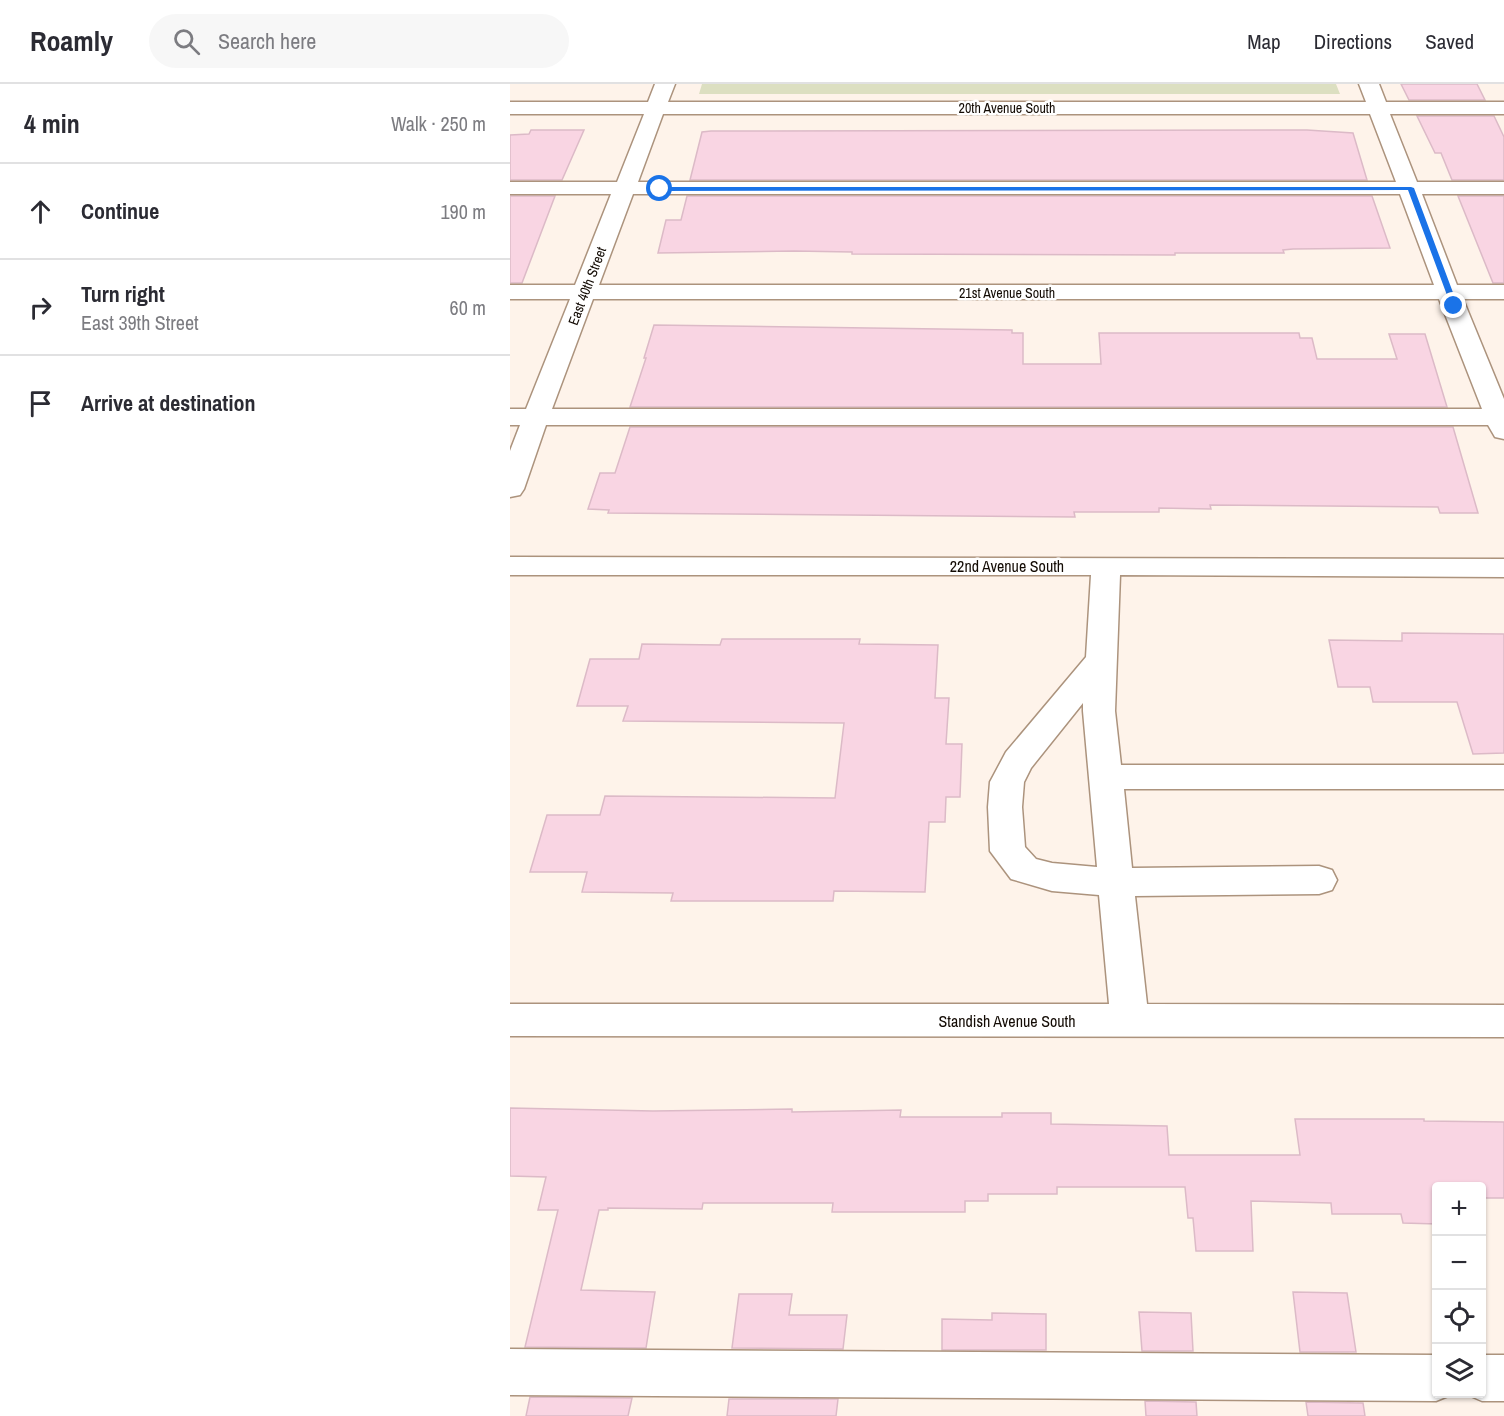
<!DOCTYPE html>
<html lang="en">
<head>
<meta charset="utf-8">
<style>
	:root { --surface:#fff; --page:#f7f7f7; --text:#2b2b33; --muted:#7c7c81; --line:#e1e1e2 }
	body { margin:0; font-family:"Archivo Narrow",sans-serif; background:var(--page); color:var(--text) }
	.controls { position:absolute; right:18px; bottom:18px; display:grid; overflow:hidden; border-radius:6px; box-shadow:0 2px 4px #0004 }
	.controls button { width:54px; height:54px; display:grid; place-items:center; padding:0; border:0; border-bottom:2px solid var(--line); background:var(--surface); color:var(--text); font:30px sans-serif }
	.stop { position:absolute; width:18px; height:18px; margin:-14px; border:4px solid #1a73e8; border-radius:50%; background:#fff }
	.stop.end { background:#1a73e8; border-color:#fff; box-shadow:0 2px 6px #0008 }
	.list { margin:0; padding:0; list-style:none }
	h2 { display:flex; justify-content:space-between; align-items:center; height:78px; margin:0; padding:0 24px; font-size:26px }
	h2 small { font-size:20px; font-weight:400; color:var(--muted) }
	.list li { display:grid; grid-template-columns:39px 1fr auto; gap:18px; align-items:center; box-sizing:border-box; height:96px; padding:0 24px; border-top:2px solid var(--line) }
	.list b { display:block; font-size:22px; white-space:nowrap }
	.list p { margin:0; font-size:20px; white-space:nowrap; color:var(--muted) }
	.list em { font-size:20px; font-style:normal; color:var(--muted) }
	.icon { flex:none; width:33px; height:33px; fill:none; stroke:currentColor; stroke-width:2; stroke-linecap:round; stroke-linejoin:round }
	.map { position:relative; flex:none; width:994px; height:1332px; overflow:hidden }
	header { display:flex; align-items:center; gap:36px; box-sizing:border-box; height:84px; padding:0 30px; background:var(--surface); border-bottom:2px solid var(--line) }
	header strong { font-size:28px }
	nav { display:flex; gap:33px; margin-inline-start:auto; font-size:21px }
	.search { width:420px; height:54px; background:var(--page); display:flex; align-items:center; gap:15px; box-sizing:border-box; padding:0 21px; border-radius:33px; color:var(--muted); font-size:22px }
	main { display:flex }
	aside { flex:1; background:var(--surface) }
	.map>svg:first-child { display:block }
</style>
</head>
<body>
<header>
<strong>Roamly</strong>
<div class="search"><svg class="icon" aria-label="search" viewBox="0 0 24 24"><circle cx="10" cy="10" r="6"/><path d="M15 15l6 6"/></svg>Search here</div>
<nav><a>Map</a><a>Directions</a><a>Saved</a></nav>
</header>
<main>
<aside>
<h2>4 min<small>Walk · 250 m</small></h2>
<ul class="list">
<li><svg class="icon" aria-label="ahead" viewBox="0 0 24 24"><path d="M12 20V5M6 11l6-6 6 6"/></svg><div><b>Continue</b></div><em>190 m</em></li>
<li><svg class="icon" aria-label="right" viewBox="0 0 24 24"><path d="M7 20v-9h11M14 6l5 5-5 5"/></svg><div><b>Turn right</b><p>East 39th Street</p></div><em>60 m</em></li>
<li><svg class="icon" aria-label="arrive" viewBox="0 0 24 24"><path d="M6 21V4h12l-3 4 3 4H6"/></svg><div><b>Arrive at destination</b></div></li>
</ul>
</aside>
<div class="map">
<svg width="994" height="1332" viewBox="0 0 994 1332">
	<rect width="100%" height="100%" fill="#fef3ea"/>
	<polygon fill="#dcdfc1" points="192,0 826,0 830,10 189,10"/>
	<g fill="#f9d5e3" stroke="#dcbac7" stroke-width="1.5">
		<polygon points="891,0 967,0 975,16 899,16"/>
		<polygon points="907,32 984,32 994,53 994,96 942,96 931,69 925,69"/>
		<polygon points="21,46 74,46 52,96 0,96 0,51 19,50"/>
		<polygon points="797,46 843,49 857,96 180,96 192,48 201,47"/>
		<polygon points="0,112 45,112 12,199 0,199"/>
		<polygon points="177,112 862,112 880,164 783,165 773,166 774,169 665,169 665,171 342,170 342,168 284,167 148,169 156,136 171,136"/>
		<polygon points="948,112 994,112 994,199 983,199"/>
		<polygon points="144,241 502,246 502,249 513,249 513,280 591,280 589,249 789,249 790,254 802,254 807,275 887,275 879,250 915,250 937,323 120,323 136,274 134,274"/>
		<polygon points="120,343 943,343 968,429 930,429 928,423 700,421 701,425 649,424 649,428 564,428 565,433 98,429 99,426 78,425 90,389 105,389"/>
		<polygon points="892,549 994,550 994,669 963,670 947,618 863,618 860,603 828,603 819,556 892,557"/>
		<polygon points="212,555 350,555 349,560 428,561 425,614 439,614 436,660 452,660 450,713 436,713 435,738 419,738 415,808 324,807 323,817 161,817 163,809 72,808 77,788 20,788 37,731 90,731 95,712 325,714 334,639 113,637 118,622 67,622 80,575 129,575 132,560 210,561"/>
		<polygon points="0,1024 143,1027 282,1025 282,1028 391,1026 390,1033 492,1033 492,1029 541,1029 541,1040 657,1042 659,1071 790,1071 785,1035 914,1035 914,1037 994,1038 994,1114 972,1114 972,1102 927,1102 927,1140 893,1139 891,1130 822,1130 821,1119 741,1117 743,1167 686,1167 683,1134 678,1134 675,1103 547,1103 547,1110 478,1110 478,1117 455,1117 455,1128 322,1128 323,1119 193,1119 192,1125 98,1124 98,1126 89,1126 71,1206 145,1208 136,1264 15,1263 48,1126 28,1126 36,1093 0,1092"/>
		<polygon points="783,1208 837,1209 846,1268 790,1268"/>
		<polygon points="229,1210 282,1210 279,1231 337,1231 333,1265 222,1264"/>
		<polygon points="629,1228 681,1229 683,1267 632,1267"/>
		<polygon points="482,1229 536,1230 536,1266 432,1266 432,1235 482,1236"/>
		<polygon points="20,1313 122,1314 118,1332 16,1332"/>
		<polygon points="219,1315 328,1315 326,1332 217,1332"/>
		<polygon points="635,1317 686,1318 687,1332 636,1332"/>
		<polygon points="796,1318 853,1319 855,1332 798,1332"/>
	</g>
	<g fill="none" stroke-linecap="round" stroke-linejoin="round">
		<defs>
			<g id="minor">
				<path d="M145,0H165L158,18H856L849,0H869L876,18H994V30H880L907,98H994V110H912L947,201H994V215H953L994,315V355L985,353L978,341H36L14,405L10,411L0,413V367L10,341H0V325H16L60,215H0V201H65L101,110H0V98H107L134,30H0V18H138ZM153,30H860L886,98H128ZM123,110H890L924,201H89ZM83,215H929L972,325H42Z"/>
				<path d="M0,473L994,475V493L610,491L605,627L611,681H994V705H614L622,784L809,782L822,786L827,796L822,806L809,810L625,812L637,920L994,921V953L0,952V920H599L589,811L542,807L501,795L480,767L478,723L480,698L496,668L576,573L581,491H0ZM573,619V627L587,783L542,779L526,775L515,763L512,723L514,698L521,684Z"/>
				<polygon points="0,1265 926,1271 926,1310 943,1310 926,1317 0,1311"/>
				<polygon points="972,1271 994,1271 994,1317 972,1317 956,1310 972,1310"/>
			</g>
		</defs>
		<use href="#minor" stroke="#ac937d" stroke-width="3"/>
		<use href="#minor" fill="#fff" fill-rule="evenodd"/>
	</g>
	<polygon fill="#1a73e8" points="147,103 901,103 904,104 948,222 944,224 941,222 898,106 150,107"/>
	<g text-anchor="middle" stroke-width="5" stroke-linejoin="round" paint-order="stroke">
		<g font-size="14" fill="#130b04" stroke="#fff">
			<text x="497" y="29">20th Avenue South</text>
			<text transform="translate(77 202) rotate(-69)" y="5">East 40th Street</text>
			<text x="497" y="214">21st Avenue South</text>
		</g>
		<g font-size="16" fill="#130b04" stroke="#fff">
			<text x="497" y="488">22nd Avenue South</text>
			<text x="497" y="943">Standish Avenue South</text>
		</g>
	</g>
</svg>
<div class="controls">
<button>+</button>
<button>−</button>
<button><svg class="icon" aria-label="locate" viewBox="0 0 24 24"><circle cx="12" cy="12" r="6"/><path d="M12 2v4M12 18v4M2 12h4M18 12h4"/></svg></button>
<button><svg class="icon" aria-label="layers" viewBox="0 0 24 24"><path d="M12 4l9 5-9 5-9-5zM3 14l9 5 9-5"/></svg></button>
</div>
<div class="stop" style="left:150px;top:105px"></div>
<div class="stop end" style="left:944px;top:222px"></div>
</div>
</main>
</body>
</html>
